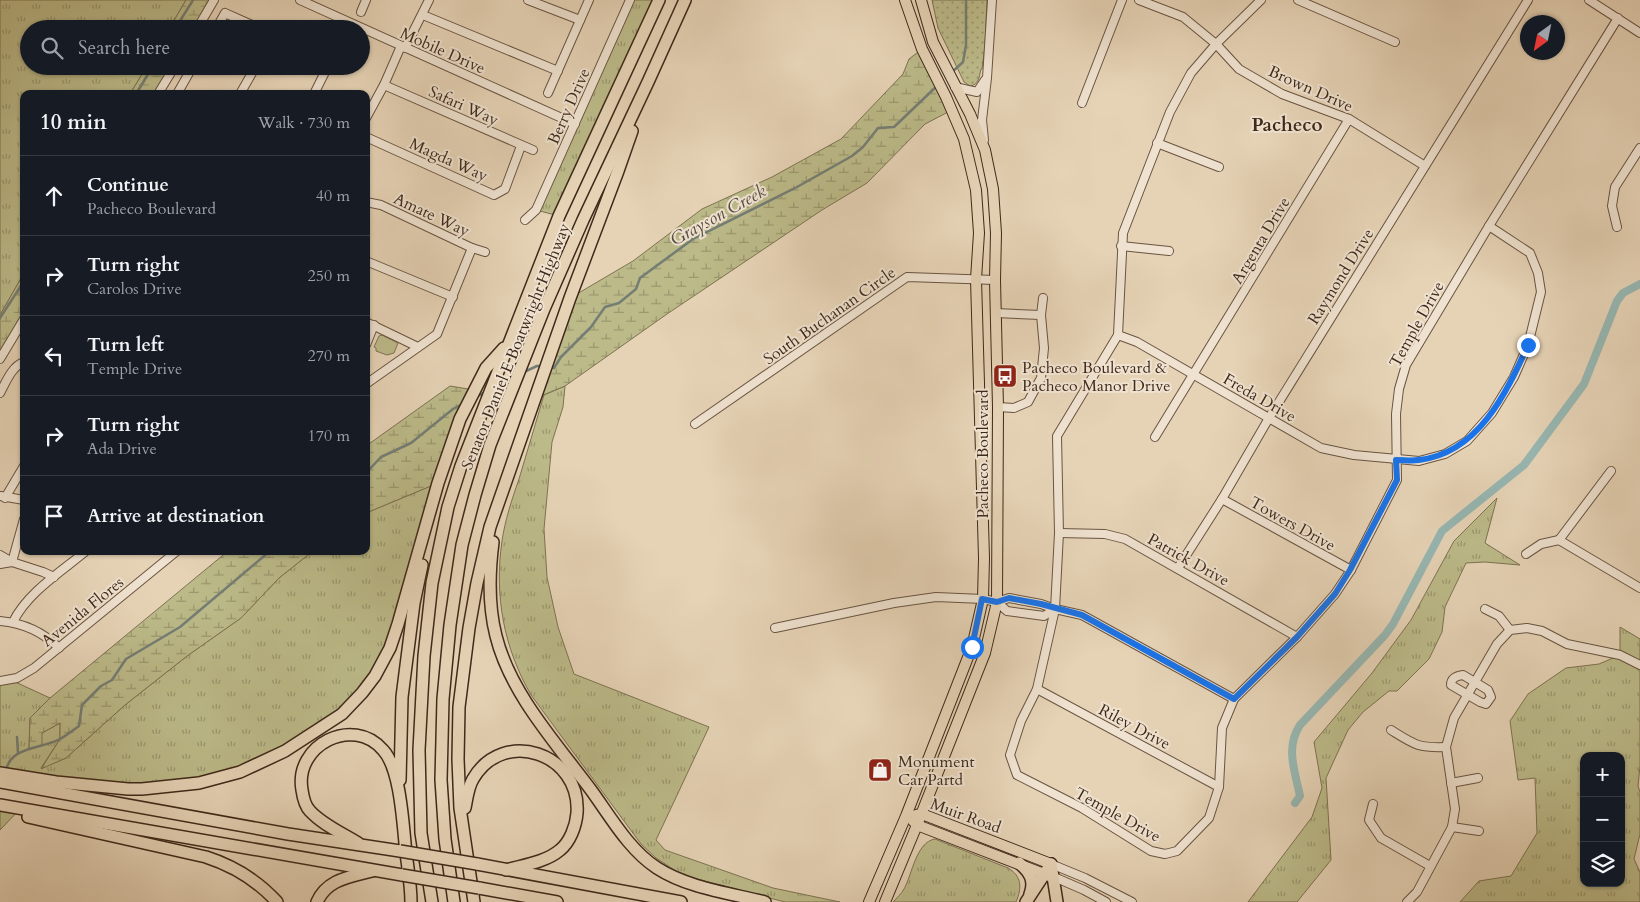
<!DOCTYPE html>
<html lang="en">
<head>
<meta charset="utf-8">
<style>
	:root { --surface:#171b24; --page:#242831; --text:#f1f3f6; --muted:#9ea1a6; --line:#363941 }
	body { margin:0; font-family:Cardo,serif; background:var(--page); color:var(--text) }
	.controls { position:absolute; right:15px; bottom:15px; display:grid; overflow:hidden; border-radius:10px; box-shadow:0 1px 4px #0004 }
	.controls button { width:45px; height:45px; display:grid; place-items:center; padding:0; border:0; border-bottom:1px solid var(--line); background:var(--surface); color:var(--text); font:25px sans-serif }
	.compass { position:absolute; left:1520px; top:15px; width:45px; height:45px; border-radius:50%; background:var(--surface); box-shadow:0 1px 4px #0004; rotate:213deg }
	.stop { position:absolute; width:15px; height:15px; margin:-11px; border:4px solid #1a73e8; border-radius:50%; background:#fff }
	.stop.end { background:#1a73e8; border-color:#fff; box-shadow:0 1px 5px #0008 }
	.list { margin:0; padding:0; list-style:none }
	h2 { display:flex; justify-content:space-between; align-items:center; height:65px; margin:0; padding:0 20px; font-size:21px }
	h2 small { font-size:16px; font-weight:400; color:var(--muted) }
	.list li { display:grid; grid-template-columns:32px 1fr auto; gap:15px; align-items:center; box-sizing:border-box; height:80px; padding:0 20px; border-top:1px solid var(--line) }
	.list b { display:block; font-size:19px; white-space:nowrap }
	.list p { margin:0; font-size:16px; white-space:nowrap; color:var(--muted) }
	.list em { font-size:16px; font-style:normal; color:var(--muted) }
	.icon { flex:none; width:28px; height:28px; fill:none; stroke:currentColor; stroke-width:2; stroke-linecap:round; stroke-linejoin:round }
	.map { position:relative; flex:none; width:1640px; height:902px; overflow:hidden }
	.search { position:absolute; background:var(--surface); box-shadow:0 1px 4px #0004; left:20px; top:20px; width:350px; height:55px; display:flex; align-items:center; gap:12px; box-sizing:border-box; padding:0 18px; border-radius:28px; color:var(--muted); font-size:19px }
	.panel { position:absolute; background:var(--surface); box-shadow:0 1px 4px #0004; left:20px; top:90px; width:350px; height:465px; border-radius:10px }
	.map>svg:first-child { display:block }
</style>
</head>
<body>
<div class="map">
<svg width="1640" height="902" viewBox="0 0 1640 902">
	<defs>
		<pattern id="grass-tufts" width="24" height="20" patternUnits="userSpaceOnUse" patternTransform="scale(1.25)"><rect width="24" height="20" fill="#bcba89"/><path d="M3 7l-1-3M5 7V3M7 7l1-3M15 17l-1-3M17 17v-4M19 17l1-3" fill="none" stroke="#9a976f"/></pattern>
		<pattern id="wetland-marsh" width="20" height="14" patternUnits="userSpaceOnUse" patternTransform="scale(1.25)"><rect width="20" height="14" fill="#bcba89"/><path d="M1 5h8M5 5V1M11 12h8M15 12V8" fill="none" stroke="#9a976f"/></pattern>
		<pattern id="park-dots" width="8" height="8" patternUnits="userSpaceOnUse" patternTransform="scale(1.25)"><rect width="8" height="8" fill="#bcba89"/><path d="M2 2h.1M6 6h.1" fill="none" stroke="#9a976f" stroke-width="1.8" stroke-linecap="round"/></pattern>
	</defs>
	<rect width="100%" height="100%" fill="#e6d3b6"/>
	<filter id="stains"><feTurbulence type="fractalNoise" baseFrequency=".004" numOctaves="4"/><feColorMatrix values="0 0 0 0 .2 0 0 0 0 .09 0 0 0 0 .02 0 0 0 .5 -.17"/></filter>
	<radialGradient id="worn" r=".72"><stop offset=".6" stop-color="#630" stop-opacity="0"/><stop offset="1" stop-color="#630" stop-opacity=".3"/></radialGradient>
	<g fill="url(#grass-tufts)" stroke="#7e7252" fill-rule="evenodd">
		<polygon points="0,0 186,0 169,29 29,29 29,66 147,66 130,94 24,94 24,273 0,315"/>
		<polygon points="630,0 659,0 559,216 536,210"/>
		<path d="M565,386L563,407L552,442L544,529L547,577L558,627L574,674L709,727L656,840L665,850L773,888L840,902H785L697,879L676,871L656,858L641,844L531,695C504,648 494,596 502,541C505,520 512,499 519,479C527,451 536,423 544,395Z"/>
		<polygon points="438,483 390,648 342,714 259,764 176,786 78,795 0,782 0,681 11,680 50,698 30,718 29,749 42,733 60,723 60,739 41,768 66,758 125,705 187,656 241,618 279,578 313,551 366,551 366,513"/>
		<polygon points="1497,498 1485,543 1520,565 1485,562 1466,563 1445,607 1442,632 1429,659 1397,691 1389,691 1363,712 1348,730 1326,778 1331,860 1297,902 1248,902 1312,817 1322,788 1314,742 1372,673 1411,620 1454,541"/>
		<path d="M1620,627L1640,639V766L1638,786L1640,792V834L1634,859L1640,872V902H1460L1479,881L1511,876L1537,833L1535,778L1518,780L1510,721L1528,694L1566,668L1599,664L1620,655ZM1584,756H1621V883H1584Z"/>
		<polygon points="0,804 21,808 0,830"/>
		<path d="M935,839L1008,868C1022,876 1022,888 1016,902H893C897,898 901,894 904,889C912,875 916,842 935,839Z"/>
	</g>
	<g fill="url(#wetland-marsh)" stroke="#7e7252">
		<polygon points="186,0 214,0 197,29 169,29"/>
		<polygon points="922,49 952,110 925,124 867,183 822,210 667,314 565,386 536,398 570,298 633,261 702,209 772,177 841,139 903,74 909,59"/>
		<polygon points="147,66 174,66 158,94 130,94"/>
		<polygon points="24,273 24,319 0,359 0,315"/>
		<polygon points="450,386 474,390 438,483 366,513 366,446"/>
		<polygon points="228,551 313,551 279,578 241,618 187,656 125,705 66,758 41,769 60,739 60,723 42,733 42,745 29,749 30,718 50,698"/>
	</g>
	<path fill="url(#park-dots)" stroke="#7e7252" d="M932,0H987L985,46L982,69H981C979,77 979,85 970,86L964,82L938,28Z"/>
	<polygon fill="#bcba89" stroke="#7e7252" points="382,335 398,343 394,353 387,355 376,351 376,348 374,347 379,336"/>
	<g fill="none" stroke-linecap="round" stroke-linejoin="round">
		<g stroke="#747e75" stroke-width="2.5">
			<polyline points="175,29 193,0"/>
			<polyline points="951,73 963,62 966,45 966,0"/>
			<polyline points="136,94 153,66"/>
			<polyline points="0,318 24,281"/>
			<polyline points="550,367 554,368 561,357 591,327 605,307 619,303 636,289 640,278 693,239 797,187 852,156 863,147 878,128 894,127 938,85"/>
			<polyline points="524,372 537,366 542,366"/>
			<polyline points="497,386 513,378"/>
			<polyline points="475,397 486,392"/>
			<polyline points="366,473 381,457 411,443 453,409 464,403"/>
			<polyline points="17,737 18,753"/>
			<path d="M6,771C10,746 42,749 60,739C67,735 73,730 79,726L82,705L101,686L112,680L126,659L180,627L270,551"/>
		</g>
		<path stroke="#97b7b2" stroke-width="8" d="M1295,803L1300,796C1295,771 1285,748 1300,725L1385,635L1393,624L1442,531L1524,465L1584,384L1617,301L1623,293L1640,284"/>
		<defs>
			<g id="minor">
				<polyline points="300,0 575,124"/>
				<polyline points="528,0 580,20"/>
				<polyline points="1139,0 1183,17 1216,44 1239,69 1282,94 1349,119 1425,166"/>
				<polyline points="1261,0 1216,44 1191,73 1170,112 1123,233 1118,335 1057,436 1059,533 1055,609 1037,689 1021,721 1010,755 1017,775 1082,808 1151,851 1165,854 1177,851 1209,818 1219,787 1222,728 1234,699 1297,637 1335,594 1351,570 1397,480 1396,414 1399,389 1406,365 1489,226 1618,18"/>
				<polyline points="1298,0 1395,42"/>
				<polyline points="1589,0 1640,33"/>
				<polyline points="361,12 366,0"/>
				<polyline points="423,15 558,71"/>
				<polyline points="197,29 214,0"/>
				<polyline points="216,29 225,13 261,29"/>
				<polyline points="405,48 429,0"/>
				<polyline points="384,85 533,150"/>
				<polyline points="955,87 977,92 985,80"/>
				<polyline points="548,93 589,0"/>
				<polyline points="158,94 175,66"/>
				<polyline points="177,94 193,66"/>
				<polyline points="240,94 256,66"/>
				<polyline points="314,94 328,66"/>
				<polyline points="1082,103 1122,0"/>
				<polyline points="366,118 384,85 401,46"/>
				<polyline points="366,137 494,195 505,189 521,146"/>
				<polyline points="984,140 982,120 987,78 992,0"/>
				<polyline points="1157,143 1219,167"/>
				<polyline points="366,202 381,205 472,248 485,252"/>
				<polyline points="525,220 536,210 630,0"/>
				<polyline points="1617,227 1612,206 1615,187 1640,148"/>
				<polyline points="1121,246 1169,251"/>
				<polyline points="366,261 453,297"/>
				<polyline points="996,313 1041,315"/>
				<polyline points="366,322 418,347"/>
				<polyline points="1118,335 1137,342 1321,448 1354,455 1419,461 1445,454 1467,441 1492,413 1514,377 1528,345 1541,292 1538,273 1530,253 1489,226"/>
				<polyline points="366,345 374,325"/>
				<polyline points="0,359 24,319"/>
				<polyline points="366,384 437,334 472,248"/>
				<path d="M0,393C6,382 12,366 24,362"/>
				<polyline points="998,407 1014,408 1028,402 1041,378 1044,348 1041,315 1043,298"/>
				<polyline points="695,424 907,277 995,280"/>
				<polyline points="1155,437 1349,119"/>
				<polyline points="1,496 24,500"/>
				<polyline points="5,498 24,466"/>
				<polyline points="1222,499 1351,570"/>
				<polyline points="24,519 12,562 43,572 54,577"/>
				<polyline points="1059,533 1105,534 1125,539 1297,637"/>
				<polyline points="1559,540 1640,588"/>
				<polyline points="1559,540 1611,471"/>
				<polyline points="1526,554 1541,544 1559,540"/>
				<polyline points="0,555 12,562 0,564"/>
				<polyline points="1178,568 1222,499 1269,418 1528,0"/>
				<polyline points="1055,609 1082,615 1234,699"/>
				<polyline points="1485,609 1499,616 1510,630"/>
				<path d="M0,621C23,623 42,631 59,648"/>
				<path d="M13,622C28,592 61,572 86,551"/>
				<polyline points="775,628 894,603 936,597 983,599 997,602 1007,611 1044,616 1055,609 1041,604 1009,598 997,602"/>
				<path d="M1463,675L1488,690L1491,697L1486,704L1480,702L1451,685C1451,678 1456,676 1463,675Z"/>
				<polyline points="0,681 17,678 34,668 177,551"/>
				<polyline points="1037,689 1219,787"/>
				<path d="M1391,730C1415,745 1418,748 1446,747"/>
				<polyline points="1451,783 1478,778"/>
				<polyline points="1373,804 1369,820 1381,838 1430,866"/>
				<polyline points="1452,827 1479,831"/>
				<polyline points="1051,864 1085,878 1132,902"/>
				<polyline points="1054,877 1084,890 1106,902"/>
				<polyline points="1407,902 1417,892 1452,827 1455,809 1446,747 1454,718 1497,644 1510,630 1527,628 1542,631 1567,644 1620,655 1640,665"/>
			</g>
			<g id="major">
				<polyline points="916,815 922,814 1051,864"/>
				<polyline points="913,821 917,825 1052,877"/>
				<polyline points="869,902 906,816 972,647 983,599 984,558 976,279 979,233 976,190 964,139 946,97 922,49 905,0"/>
				<polyline points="885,902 917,825 985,653 997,602 998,407 995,280 996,233 993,189 985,150 970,114 933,42 921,0"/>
			</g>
			<g id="highway">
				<path d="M493,542C489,573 488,605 496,636C510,693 556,743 591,790C610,816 629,850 657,868C688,888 729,893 765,902"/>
				<polyline points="0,773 56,782 128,789 142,789 199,783 240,772 285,751 342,714 362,693 375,676 390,648 398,624 438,483 460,419 486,368 504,348"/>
				<polyline points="400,780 402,697 414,603 422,565"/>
				<polyline points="0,782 288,834 400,851"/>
				<polyline points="0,805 402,875"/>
				<path d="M465,808C467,798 468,787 473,779C503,727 581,753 577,813C576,826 570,842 560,850C546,862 524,865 506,870"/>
				<path d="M28,817L206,857C234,866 257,880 277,902"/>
				<path d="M358,843C342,833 323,825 310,811C305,806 303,797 302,790C294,745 353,715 383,750C401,769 403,827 406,853C408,869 411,886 411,902"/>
				<path d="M1019,863C1030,872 1035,881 1030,894"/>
				<polyline points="477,864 681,902"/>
				<polyline points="1051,864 1057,902"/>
				<polyline points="479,888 557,902"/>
				<path d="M317,902C327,879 350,877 372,871"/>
				<polyline points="432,902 421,833 419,750 424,656 432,583 448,507 461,466 559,216 659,0"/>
				<polyline points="454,902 445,839 441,780 443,699 450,625 462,545 475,495 490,445 544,309 583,220 648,82 685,0"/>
				<polyline points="474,902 460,808 458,759 459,707 469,628 477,583 490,527 570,298 618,171 632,131"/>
				<polyline points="1026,902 1051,864"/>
			</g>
		</defs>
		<use href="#minor" stroke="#695441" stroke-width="10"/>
		<use href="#major" stroke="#3f291a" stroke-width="12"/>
		<use href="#highway" stroke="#3f291a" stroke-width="14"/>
		<use href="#minor" stroke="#efe2d0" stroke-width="8"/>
		<use href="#major" stroke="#e6d3b6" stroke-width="10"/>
		<use href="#highway" stroke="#e6d3b6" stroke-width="11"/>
		<defs>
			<g id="highway-bridge">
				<polyline points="400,851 477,864"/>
				<polyline points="402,875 479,888"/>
			</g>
		</defs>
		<use href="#highway-bridge" stroke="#3f291a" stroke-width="14" stroke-linecap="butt"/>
		<use href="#highway-bridge" stroke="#e6d3b6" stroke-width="11"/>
	</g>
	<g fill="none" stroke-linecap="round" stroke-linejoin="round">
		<path stroke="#1a73e8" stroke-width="6" d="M972,647L982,599L997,602L1009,598L1041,604L1082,615L1234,699L1297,637L1335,594L1350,570L1397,480L1396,460C1404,460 1412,461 1419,460C1478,453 1506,394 1528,345"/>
	</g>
	<defs>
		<symbol id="bus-square" viewBox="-11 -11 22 22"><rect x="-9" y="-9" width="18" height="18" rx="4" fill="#8f2418" stroke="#efe2d0"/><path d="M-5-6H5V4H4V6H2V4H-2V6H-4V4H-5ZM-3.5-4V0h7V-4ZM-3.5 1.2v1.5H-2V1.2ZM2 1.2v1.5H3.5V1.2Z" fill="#fff"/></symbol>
		<symbol id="shop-square" viewBox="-11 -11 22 22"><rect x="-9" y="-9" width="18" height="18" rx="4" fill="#8f2418" stroke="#efe2d0"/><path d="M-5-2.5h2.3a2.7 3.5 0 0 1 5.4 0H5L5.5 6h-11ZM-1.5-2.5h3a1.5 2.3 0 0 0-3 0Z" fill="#fff"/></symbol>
	</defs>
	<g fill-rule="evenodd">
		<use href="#bus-square" x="991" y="362" width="28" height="28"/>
		<use href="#shop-square" x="866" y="756" width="28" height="28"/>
	</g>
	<g text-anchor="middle" stroke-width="4" stroke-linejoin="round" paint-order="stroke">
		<g font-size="16" fill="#3f291a" stroke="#efe2d0">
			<text transform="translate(443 50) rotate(24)" y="6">Mobile Drive</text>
			<text transform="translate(1311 88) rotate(24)" y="6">Brown Drive</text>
			<text transform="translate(464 105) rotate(24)" y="6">Safari Way</text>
			<text transform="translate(568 106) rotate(-66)" y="6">Berry Drive</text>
			<text transform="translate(449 159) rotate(24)" y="6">Magda Way</text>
			<text transform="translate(432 214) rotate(25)" y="6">Amate Way</text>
			<text transform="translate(1260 240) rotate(-59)" y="6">Argenta Drive</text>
			<text transform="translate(1340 276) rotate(-58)" y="6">Raymond Drive</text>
			<text transform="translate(829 315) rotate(-35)" y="6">South Buchanan Circle</text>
			<text transform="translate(1416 324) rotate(-61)" y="6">Temple Drive</text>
			<text transform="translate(515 346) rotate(-68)" y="6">Senator Daniel E Boatwright Highway</text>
			<text transform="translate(1260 397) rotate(30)" y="6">Freda Drive</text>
			<text transform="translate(982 454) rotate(-90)" y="6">Pacheco Boulevard</text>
			<text transform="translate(1293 523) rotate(29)" y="6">Towers Drive</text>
			<text transform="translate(1189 559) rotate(29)" y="6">Patrick Drive</text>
			<text transform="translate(82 611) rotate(-39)" y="6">Avenida Flores</text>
			<text transform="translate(1135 726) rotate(28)" y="6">Riley Drive</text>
			<text transform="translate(1118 814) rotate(29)" y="6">Temple Drive</text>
			<text transform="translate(966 815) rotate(20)" y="6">Muir Road</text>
		</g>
		<g font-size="16" fill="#3f291a" stroke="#efe2d0" text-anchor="start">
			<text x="1022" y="373">Pacheco Boulevard &amp;<tspan x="1022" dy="18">Pacheco Manor Drive</tspan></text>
			<text x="898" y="767">Monument<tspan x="898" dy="18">Car Partd</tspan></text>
		</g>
		<g font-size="18" font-style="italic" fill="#554c40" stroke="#efe2d0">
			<text transform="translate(718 215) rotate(-29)" y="6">Grayson Creek</text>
		</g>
		<g font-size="19" font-weight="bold" fill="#3f291a" stroke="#efe2d0">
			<text x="1287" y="131">Pacheco</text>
		</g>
	</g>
	<rect width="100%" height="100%" filter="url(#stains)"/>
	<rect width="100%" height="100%" fill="url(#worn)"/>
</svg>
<div class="controls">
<button>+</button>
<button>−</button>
<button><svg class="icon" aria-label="layers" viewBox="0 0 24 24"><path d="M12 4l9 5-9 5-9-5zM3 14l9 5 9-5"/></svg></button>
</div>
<svg class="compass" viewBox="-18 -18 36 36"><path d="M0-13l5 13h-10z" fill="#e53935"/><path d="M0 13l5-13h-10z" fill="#9ea1a6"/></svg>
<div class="stop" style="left:972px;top:647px"></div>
<div class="stop end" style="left:1528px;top:345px"></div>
<div class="search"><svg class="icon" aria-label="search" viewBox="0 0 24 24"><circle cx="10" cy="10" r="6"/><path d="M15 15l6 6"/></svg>Search here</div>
<section class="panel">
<h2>10 min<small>Walk · 730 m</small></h2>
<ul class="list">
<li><svg class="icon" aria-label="ahead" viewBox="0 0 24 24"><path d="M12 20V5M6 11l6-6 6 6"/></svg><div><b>Continue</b><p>Pacheco Boulevard</p></div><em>40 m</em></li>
<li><svg class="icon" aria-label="right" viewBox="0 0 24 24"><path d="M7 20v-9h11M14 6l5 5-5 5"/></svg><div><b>Turn right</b><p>Carolos Drive</p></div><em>250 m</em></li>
<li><svg class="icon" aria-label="left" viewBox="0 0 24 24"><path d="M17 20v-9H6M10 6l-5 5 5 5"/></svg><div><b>Turn left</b><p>Temple Drive</p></div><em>270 m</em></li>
<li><svg class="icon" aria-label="right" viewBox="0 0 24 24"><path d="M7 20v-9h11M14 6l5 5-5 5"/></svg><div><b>Turn right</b><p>Ada Drive</p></div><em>170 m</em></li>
<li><svg class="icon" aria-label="arrive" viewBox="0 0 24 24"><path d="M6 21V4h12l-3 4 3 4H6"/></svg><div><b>Arrive at destination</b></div></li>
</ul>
</section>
</div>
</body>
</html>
